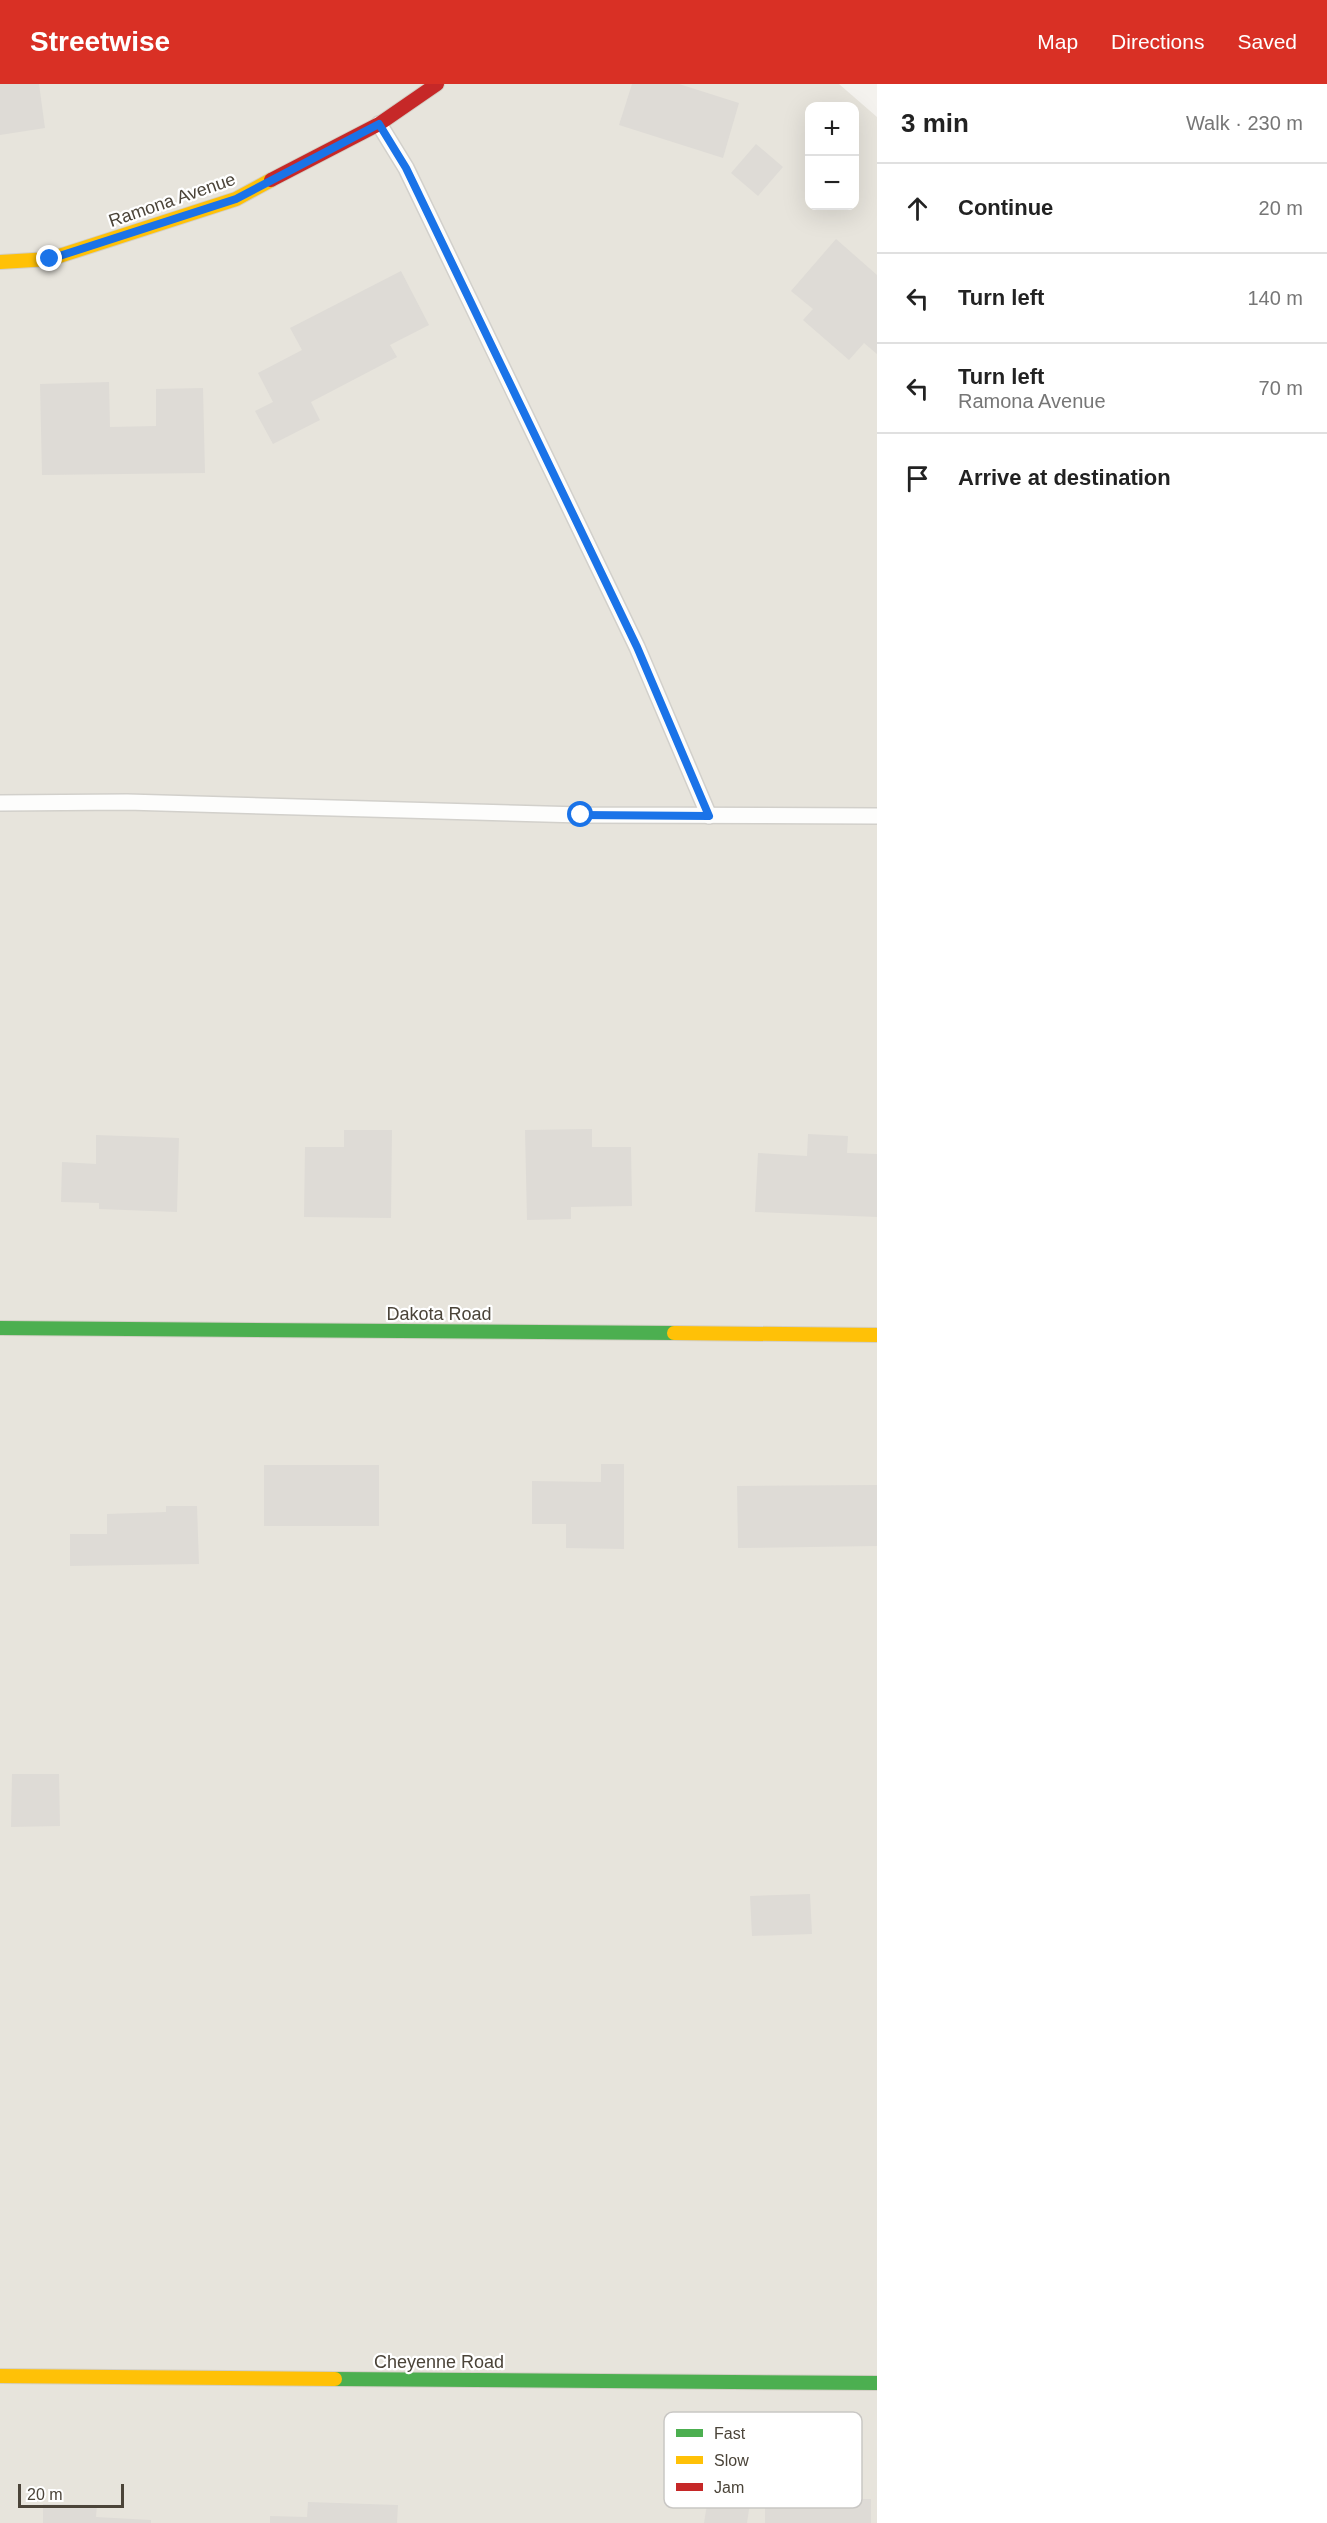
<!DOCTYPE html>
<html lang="en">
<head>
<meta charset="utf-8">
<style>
	:root { --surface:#fff; --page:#f6f6f6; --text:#222; --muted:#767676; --line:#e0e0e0; --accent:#d93025 }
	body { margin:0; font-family:Helvetica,sans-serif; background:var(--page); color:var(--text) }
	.controls { position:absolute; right:18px; top:18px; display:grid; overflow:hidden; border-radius:12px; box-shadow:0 6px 24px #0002 }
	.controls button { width:54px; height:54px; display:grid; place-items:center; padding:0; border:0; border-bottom:2px solid var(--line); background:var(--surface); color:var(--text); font:30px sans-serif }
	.scale { position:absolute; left:18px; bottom:15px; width:106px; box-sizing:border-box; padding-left:6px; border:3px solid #4b4439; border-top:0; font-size:16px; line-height:21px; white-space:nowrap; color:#4b4439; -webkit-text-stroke:4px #fff; paint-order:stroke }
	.stop { position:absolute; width:18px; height:18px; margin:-14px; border:4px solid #1a73e8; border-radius:50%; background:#fff }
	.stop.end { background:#1a73e8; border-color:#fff; box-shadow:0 2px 6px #0008 }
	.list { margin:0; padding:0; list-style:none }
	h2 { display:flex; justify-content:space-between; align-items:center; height:78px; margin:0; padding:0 24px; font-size:26px }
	h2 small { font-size:20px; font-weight:400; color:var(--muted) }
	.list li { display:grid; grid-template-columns:39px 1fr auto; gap:18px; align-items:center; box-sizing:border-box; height:90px; padding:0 24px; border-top:2px solid var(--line) }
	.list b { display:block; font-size:22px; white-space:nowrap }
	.list p { margin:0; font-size:20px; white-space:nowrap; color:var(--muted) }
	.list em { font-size:20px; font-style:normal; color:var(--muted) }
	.icon { flex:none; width:33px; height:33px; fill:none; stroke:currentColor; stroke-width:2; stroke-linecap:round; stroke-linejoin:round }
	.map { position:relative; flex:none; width:877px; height:2439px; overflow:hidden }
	header { display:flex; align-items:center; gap:36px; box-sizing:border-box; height:84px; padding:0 30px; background:var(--accent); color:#fff }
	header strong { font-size:28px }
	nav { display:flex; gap:33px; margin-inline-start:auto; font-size:21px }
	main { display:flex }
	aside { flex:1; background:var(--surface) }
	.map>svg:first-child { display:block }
</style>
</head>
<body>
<header>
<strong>Streetwise</strong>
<nav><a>Map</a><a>Directions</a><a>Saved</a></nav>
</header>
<main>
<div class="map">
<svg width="877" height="2439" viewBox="0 0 877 2439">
	<rect width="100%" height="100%" fill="#f4f2ee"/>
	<path fill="#e7e4dc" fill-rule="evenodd" d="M0,0H839L877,33V2439H0ZM810,22H854V122H810Z"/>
	<g fill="#dedbd6">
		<polygon points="0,0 39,0 45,44 0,51"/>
		<polygon points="632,0 679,0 739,19 723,74 619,41"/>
		<polygon points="756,60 783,83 758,112 731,89"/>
		<polygon points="836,155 877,191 877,270 864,259 849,276 803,236 813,225 791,207"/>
		<polygon points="401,187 429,241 390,261 397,273 311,318 320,336 273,360 255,327 273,318 258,289 302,266 290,244"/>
		<polygon points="109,298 110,343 156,342 156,305 203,304 205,389 42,391 40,300"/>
		<polygon points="592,1045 592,1063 631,1063 632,1122 571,1123 571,1135 527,1136 525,1046"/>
		<polygon points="344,1046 392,1046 391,1134 304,1133 305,1063 344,1063"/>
		<polygon points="808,1050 848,1052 847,1069 877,1070 877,1133 755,1128 758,1069 807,1072"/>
		<polygon points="96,1051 179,1054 177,1128 99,1125 99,1119 61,1118 62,1078 96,1080"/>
		<polygon points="601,1380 624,1380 624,1465 566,1464 566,1440 532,1440 532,1397 601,1398"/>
		<rect x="264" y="1381" width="115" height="61"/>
		<polygon points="877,1401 877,1462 738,1464 737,1402"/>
		<polygon points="166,1422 197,1422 199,1480 70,1482 70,1450 107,1450 107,1430 166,1428"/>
		<polygon points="12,1690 59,1690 60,1742 11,1743"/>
		<polygon points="810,1810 812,1850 752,1852 750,1812"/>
		<polygon points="708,2414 750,2419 747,2439 704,2439"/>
		<rect x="765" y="2415" width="106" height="24"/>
		<polygon points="308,2418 398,2421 397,2439 270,2439 270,2432 307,2433"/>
		<polygon points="43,2420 97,2421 96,2433 151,2436 151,2439 43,2439"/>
	</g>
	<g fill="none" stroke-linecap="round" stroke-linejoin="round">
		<defs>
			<g id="lane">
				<polyline points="379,40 406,84 637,563 709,732"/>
				<polyline points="0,719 127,718 581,731 877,732"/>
			</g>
			<g id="fast">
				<polyline points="0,1244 674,1249"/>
				<polyline points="335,2295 877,2299"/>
			</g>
			<g id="slow">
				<polyline points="0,178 50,175 236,115 271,96"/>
				<polyline points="674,1249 877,1251"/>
				<polyline points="0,2292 335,2295"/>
			</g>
			<polyline id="jam" points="271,96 379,40 437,0"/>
		</defs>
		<use href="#lane" stroke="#d2d0cb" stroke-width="18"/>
		<use href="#fast" stroke="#d3cfc5" stroke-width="16"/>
		<use href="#slow" stroke="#d3cfc5" stroke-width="16"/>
		<use href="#jam" stroke="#d3cfc5" stroke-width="16"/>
		<use href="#lane" stroke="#fdfdfc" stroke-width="15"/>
		<use href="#fast" stroke="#4caf50" stroke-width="14"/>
		<use href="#slow" stroke="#ffc107" stroke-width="14"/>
		<use href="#jam" stroke="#c62828" stroke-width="14"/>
	</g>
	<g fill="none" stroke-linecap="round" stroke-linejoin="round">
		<polyline stroke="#1a73e8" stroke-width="8" points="50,175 236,115 379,40 406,84 637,563 709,732 581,731"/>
	</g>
	<g text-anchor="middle" stroke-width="4.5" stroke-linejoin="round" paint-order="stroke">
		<g font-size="18" fill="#4b4439" stroke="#fff">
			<text transform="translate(172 116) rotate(-19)" y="6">Ramona Avenue</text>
			<text x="439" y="1236">Dakota Road</text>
			<text x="439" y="2284">Cheyenne Road</text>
		</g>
	</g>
	<rect x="664" y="2328" width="198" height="96" rx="9" fill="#fff" stroke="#c9c7c4" stroke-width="1.5"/>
	<rect x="676" y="2345" width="27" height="8" fill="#4caf50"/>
	<rect x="676" y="2372" width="27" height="8" fill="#ffc107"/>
	<rect x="676" y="2399" width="27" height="8" fill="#c62828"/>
	<g font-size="16" fill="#4b4439">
		<text x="714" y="2355">Fast</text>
		<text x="714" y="2382">Slow</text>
		<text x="714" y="2409">Jam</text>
	</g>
</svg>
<div class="controls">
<button>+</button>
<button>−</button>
</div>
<div class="scale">20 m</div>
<div class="stop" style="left:581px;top:731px"></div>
<div class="stop end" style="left:50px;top:175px"></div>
</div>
<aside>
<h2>3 min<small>Walk · 230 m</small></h2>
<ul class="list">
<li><svg class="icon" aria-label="ahead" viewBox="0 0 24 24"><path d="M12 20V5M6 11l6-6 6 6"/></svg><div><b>Continue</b></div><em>20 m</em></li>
<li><svg class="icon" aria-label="left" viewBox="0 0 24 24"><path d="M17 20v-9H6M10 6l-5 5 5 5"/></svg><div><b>Turn left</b></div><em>140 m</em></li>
<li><svg class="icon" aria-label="left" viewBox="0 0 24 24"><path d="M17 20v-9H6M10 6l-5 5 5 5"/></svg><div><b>Turn left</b><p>Ramona Avenue</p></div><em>70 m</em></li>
<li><svg class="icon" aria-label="arrive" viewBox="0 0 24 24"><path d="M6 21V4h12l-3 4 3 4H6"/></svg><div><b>Arrive at destination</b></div></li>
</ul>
</aside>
</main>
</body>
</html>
